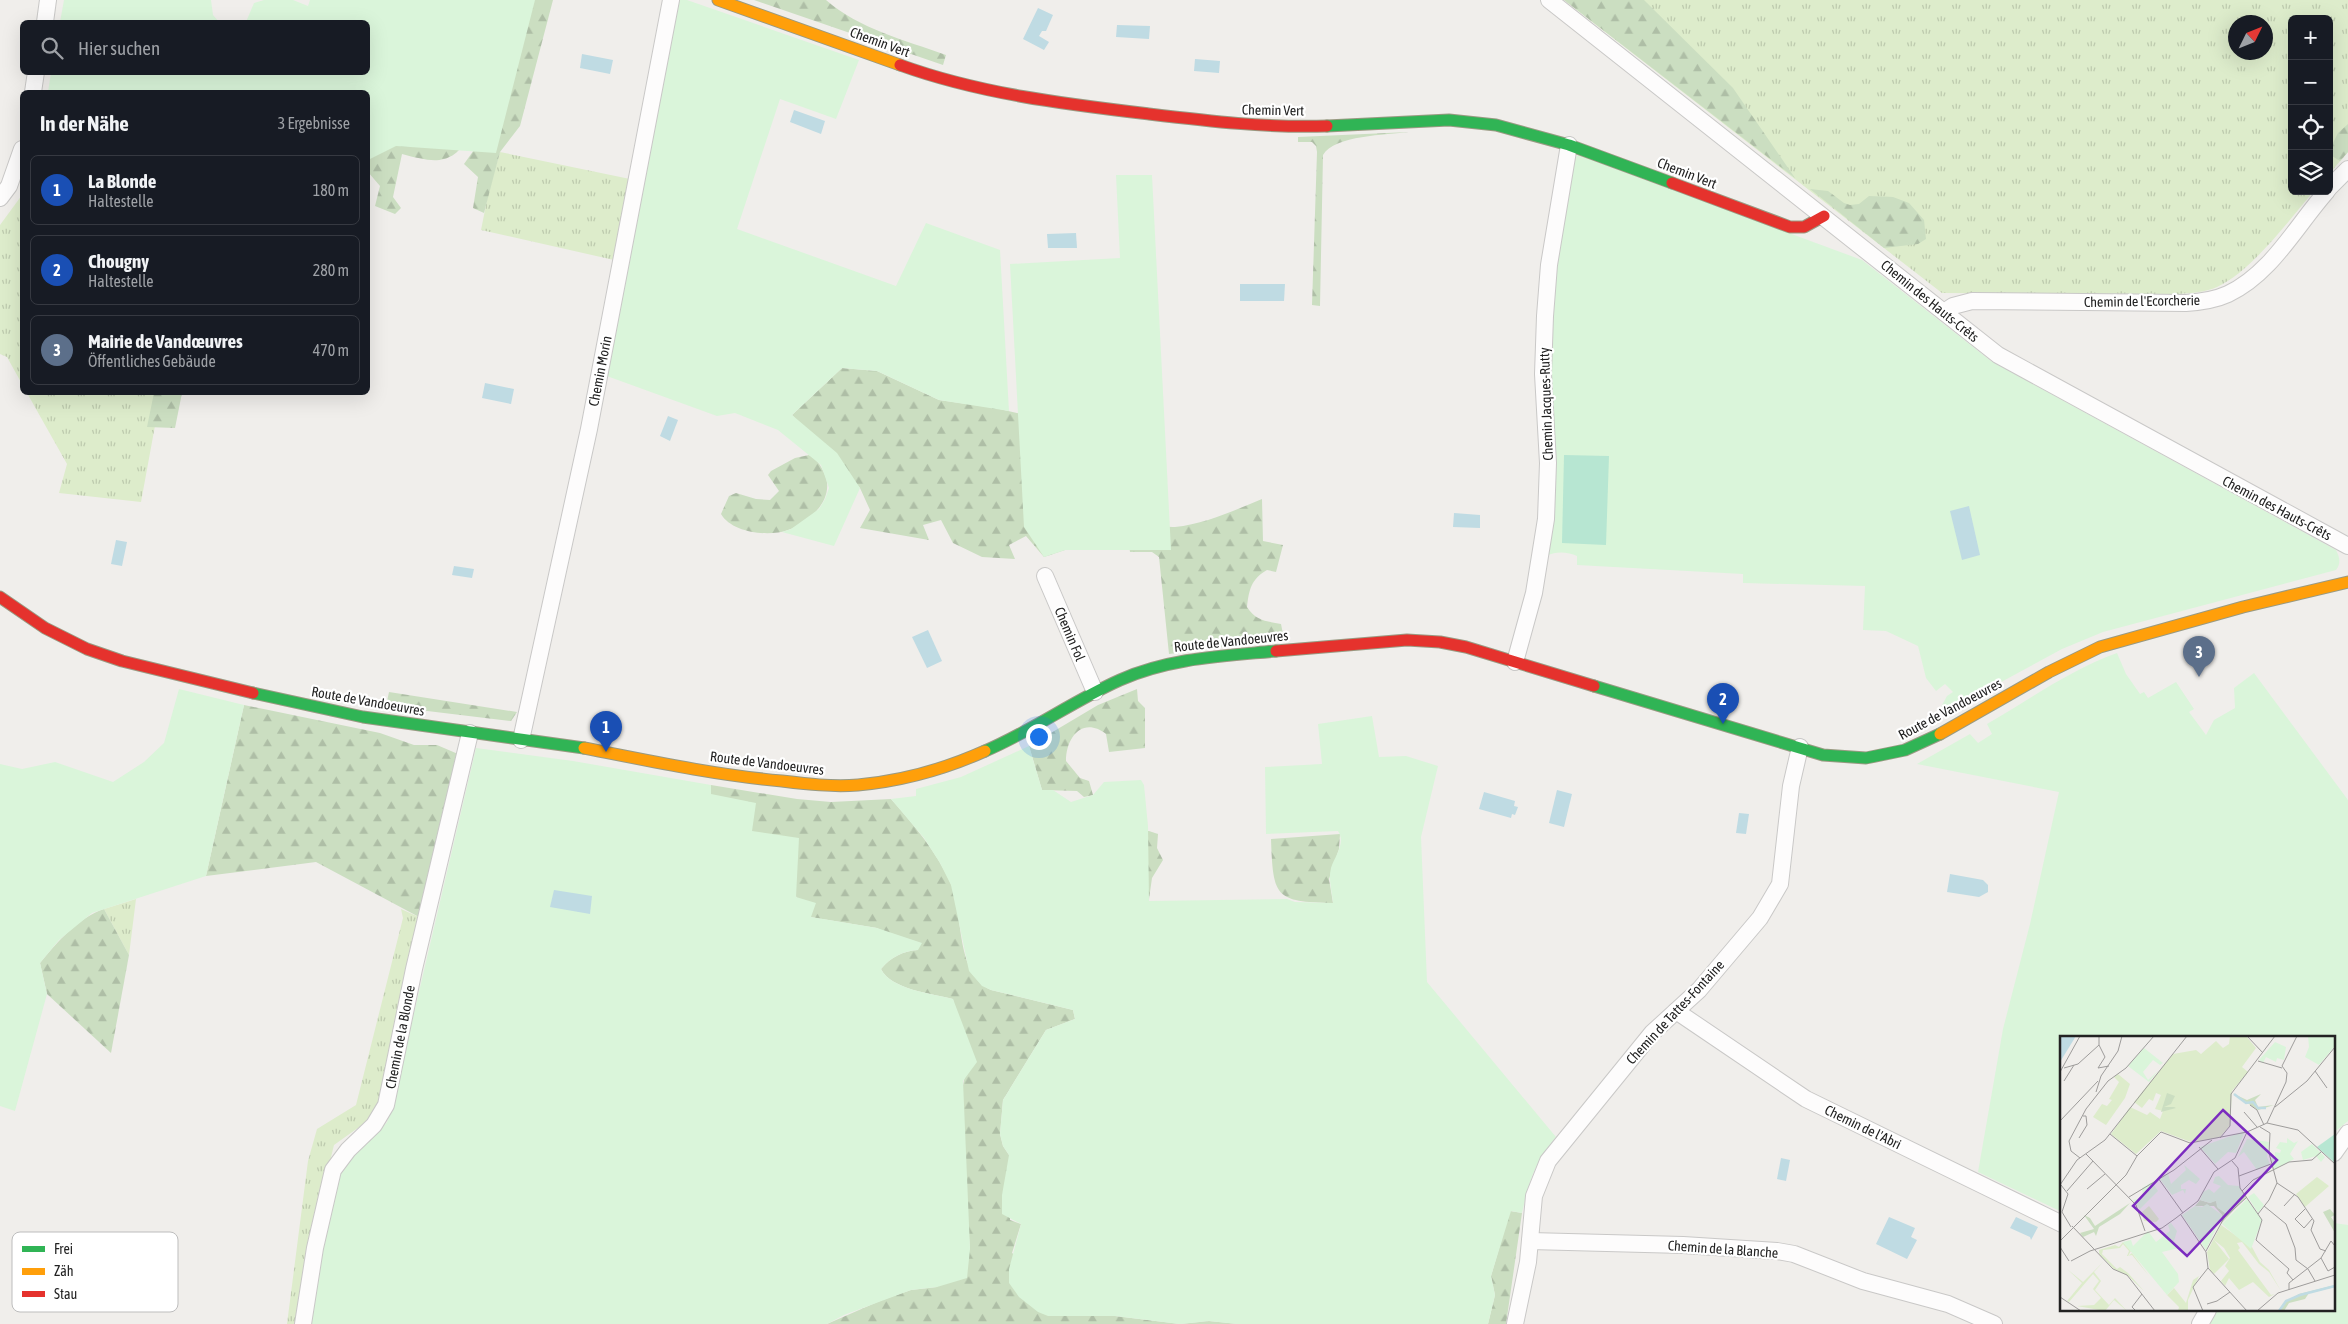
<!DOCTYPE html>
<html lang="de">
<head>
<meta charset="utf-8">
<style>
	:root { --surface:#171b24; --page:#20242c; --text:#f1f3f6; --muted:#9ea1a6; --line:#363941; --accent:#8c9099 }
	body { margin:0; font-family:"Asap Condensed",sans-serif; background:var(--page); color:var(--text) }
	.controls { position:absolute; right:15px; top:15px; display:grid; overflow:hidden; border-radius:8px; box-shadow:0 5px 20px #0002 }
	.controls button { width:45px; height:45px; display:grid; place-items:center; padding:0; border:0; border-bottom:1px solid var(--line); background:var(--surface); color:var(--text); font:25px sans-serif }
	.compass { position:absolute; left:2228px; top:15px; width:45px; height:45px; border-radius:50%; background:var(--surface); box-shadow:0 5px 20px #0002; rotate:47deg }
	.you { position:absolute; left:1038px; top:736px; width:18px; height:18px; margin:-12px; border:4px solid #fff; border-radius:50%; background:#1a73e8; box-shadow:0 0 0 8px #1a73e833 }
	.badge { display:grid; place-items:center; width:32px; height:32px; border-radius:50%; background:var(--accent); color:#fff; font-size:16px; font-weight:700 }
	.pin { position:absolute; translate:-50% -41px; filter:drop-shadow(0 1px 2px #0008) }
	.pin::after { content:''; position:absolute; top:26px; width:18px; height:15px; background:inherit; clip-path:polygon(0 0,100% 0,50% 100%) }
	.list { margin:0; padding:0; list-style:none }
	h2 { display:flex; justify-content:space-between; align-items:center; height:65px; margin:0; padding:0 20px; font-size:21px }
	h2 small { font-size:16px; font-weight:400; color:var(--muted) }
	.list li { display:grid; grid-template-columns:32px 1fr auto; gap:15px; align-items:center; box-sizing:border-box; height:70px; margin:0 10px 10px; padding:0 10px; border:1px solid var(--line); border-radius:8px }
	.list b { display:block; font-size:19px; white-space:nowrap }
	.list p { margin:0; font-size:16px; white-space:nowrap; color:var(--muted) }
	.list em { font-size:16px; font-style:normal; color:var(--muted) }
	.icon { flex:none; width:28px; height:28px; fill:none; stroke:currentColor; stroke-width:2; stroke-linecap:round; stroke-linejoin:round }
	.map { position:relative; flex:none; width:2348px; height:1324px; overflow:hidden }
	.search { position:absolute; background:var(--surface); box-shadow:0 5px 20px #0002; left:20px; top:20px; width:350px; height:55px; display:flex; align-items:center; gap:12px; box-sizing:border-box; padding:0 18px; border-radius:8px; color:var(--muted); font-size:19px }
	.panel { position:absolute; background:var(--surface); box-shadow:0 5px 20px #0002; left:20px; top:90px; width:350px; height:305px; border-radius:8px }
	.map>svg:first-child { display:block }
</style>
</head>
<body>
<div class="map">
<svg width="2348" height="1324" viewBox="0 0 2348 1324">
	<defs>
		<pattern id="grass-tufts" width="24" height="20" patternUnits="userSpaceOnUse" patternTransform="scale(1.25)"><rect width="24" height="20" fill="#ddeccb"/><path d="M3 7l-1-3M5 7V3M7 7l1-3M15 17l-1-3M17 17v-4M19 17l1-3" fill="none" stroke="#bdcaae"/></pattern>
		<pattern id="forest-firs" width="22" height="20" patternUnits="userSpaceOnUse" patternTransform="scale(1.25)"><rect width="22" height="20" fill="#cbdec1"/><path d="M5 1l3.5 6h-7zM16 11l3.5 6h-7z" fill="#aebea6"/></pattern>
	</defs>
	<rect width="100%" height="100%" fill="#f0eeeb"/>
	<g fill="url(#grass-tufts)" fill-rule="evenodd">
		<path d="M1564,0H2348V152L2329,174V19H2292V191H2314C2289,220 2252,271 2217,287C2206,292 2192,293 2179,294L1942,293ZM2236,22H2266V52H2236Z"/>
		<polygon points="500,152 630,179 614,260 481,230 489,190"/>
		<polygon points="22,195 22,384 7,357 0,354 0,225"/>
		<polygon points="27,393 161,393 141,502 59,493 67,464"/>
		<polygon points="136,899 129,955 104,909"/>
		<polygon points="401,909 419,917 377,1109 362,1125 334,1145 306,1259 295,1324 287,1324 308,1161 317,1129 356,1105 403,918"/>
	</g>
	<g fill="url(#forest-firs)">
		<path d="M331,0H553L520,126L500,152L484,213L473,208L478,177L464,164L481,140L468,138C451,167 432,162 402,154L393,197L401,208L395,214L375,206L380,186L368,172V22Z"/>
		<path d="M754,0H826C859,29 905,40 946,55L943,65Z"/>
		<polygon points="1564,0 1644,0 1733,88 1795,178"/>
		<polygon points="2348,124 2348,152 2340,161 2329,154 2329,151 2338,133"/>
		<path d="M1409,132C1387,135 1334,135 1323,155L1320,306L1312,305L1317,152L1316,146L1312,142H1298V137Z"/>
		<polygon points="1810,189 1828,191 1844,203 1850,205 1859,204 1869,196 1893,197 1909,203 1924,220 1926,239 1918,244 1884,248"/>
		<polygon points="842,368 877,371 939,400 995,408 1039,418 1065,550 1044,557 1026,536 1009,545 1015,559 982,557 953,543 941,520 923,525 929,540 860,528 870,510 860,488 792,415"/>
		<polygon points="154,393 182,393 175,428 147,427"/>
		<path d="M809,455C818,460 821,466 825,475C835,499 809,523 788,530C769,537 732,533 721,514L729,496L736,493L756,499L770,500L779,491L768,475L771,471L795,458Z"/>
		<path d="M1262,499L1263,541L1283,545L1276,572L1267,570C1251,579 1249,590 1247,607C1256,621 1266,621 1281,624L1284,639L1169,654L1159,557L1152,552H1130L1125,518C1141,518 1161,528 1175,527C1205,524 1235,510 1262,499Z"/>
		<path d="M1137,689L1138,701L1145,708V748L1109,752L1106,734C1083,716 1066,737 1066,761L1080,778L1089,781L1093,795L1084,797L1077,791L1042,790L1029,746L1098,705Z"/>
		<polygon points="389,692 517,712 511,721 386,706"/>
		<polygon points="244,705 380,733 414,745 437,745 458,754 419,917 316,862 206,876"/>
		<path d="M711,785L797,799L831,802L891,799C914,825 937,852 951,884C964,916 955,973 991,990L1073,1010L1075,1019L1046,1030L1003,1100L1000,1134L1003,1146L1009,1155L1010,1220L1021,1224L1012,1253L1115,1316L1180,1324L1209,1321L1238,1324H827L882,1300L911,1290L937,1287L970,1249C968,1218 955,1096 966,1074L953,999C933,994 890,989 881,969C891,957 903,951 918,950L877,928L810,917L752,831L710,794Z"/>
		<polygon points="1133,831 1149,831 1158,834 1157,848 1163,860 1152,878 1149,899 1142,897"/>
		<path d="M1340,834L1339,849L1329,879L1333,903C1275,902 1273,897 1271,839Z"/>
		<path d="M104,909L129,955L111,1053L47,994L40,963C57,942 78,918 104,909Z"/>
		<polygon points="1510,1211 1522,1213 1506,1324 1488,1324 1495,1295 1491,1276"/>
	</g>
	<g fill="#daf5da">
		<polygon points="64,0 211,0 213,15 219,22 60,22"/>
		<polygon points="264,0 293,0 308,6 310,0 535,0 496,153 396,146 368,160 368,92 48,92 51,73 368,72 368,22 246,22 254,3"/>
		<polygon points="678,0 687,0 859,60 836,119 780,99 737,229 896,286 926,223 1000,250 1009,411 939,400 877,371 842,368 792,415 837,453 860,488 834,546 782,532 791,529 819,509 825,499 829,488 821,465 778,430 735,413 717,416 604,375"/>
		<path d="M1578,155L1862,260L1991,361L2336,550C2340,558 2341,563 2336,570L2103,632L2062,649L1944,713L1941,707L1947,696L1953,692L1945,684L1936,691L1926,678L1918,646L1886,631L1863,630L1865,586L1743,583V574L1577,565V556C1568,552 1556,551 1547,556L1552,283L1573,160Z"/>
		<polygon points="1116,175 1152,175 1171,550 1065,550 1044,557 1024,527 1010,264 1120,258"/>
		<path d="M2117,653L2126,674L2140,694L2144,692L2148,698L2176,682L2194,709L2189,712L2206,735L2214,720L2235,708L2234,688L2254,673L2348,800V1121L2337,1130L2334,1129V1038H2062V1212L1978,1172L2003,1029L2030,924L2059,792L1917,764L1970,734L1978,743L1992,734L1987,724C2030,699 2070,670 2117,653Z"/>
		<polygon points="179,689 244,705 206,876 92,913 59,940 40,963 47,994 15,1111 0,1106 0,764 22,769 55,762 113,782 144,762 164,743"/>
		<path d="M1372,716L1379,757L1406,756L1438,766L1421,837L1427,982L1556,1137C1534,1165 1530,1178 1522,1213L1511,1211L1491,1276L1495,1295L1488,1324H1238L1209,1321L1180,1324L1115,1316H1048L1038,1312L1019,1297L1009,1283V1269L1021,1224L1002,1214V1195L1009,1155L1003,1146L1000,1134L1003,1100L1046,1030L1075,1019L1073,1010L991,990L982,986L969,971L951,885L940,863L924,838L891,799L916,796V789L961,777L1029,746L1042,790H1053L1071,802L1093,795L1104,782L1141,780L1144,785L1148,826L1149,901L1287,899L1295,902L1333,903C1332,891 1328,880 1331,868C1335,856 1346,843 1338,831L1266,834L1265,767L1322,764L1318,724Z"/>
		<path d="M476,748L573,761L711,785V794L756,803L752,831L799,838L796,897L816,903L811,917L877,928L922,943L918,950C903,951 891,957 881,969C890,989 933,994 953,999L977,1062L963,1081L970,1249L967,1278L937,1287L911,1290L844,1315L827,1324H311L325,1233L340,1174L349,1158L378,1133L387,1122L392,1107Z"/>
		<polygon points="2334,1223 2348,1225 2348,1324 2209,1324 2217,1310 2334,1310"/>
	</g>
	<polygon fill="#b7e6d2" points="1564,455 1609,456 1606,545 1562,543"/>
	<g fill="#bfdbe3">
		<polygon points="1038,8 1053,15 1046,31 1042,31 1039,36 1049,42 1044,50 1023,39"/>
		<polygon points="1117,25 1150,26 1149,39 1116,37"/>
		<polygon points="582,54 613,60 610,74 580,68"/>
		<polygon points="1195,59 1220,61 1219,73 1194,71"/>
		<polygon points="794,110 825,121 821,134 790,122"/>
		<polygon points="1076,233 1077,248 1048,248 1047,234"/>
		<polygon points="1240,284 1285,284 1284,301 1240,301"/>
		<polygon points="485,383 514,389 511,404 482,398"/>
		<polygon points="668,416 678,420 670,441 660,436"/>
		<polygon points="1969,506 1980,555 1962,560 1950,511"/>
		<polygon points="1454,513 1480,515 1480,528 1453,527"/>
		<polygon points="116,540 127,542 122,566 111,564"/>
		<polygon points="454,566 474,569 472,578 452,575"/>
		<polygon points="928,630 942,661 927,668 912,637"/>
		<polygon points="1557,790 1572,794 1564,827 1549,823"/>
		<polygon points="1484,792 1515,801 1514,806 1518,807 1515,815 1512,814 1511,818 1479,809"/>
		<polygon points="1739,813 1749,814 1746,834 1736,833"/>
		<polygon points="1950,874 1983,880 1988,885 1988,892 1979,897 1947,892"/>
		<polygon points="554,890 592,896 590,914 550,907"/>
		<polygon points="1781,1158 1790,1160 1786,1181 1777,1179"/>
		<polygon points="1889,1217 1915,1228 1911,1237 1917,1240 1907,1259 1876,1244"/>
		<polygon points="2016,1217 2038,1227 2031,1240 2030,1237 2010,1228"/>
	</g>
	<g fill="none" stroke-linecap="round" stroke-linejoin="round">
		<defs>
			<g id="street">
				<polyline points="1549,0 1998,355 2348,546"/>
				<polyline points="45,22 48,0"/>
				<polyline points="33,92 36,72"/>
				<polyline points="2329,188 2348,169"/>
				<polyline points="0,198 9,186 22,149"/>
				<path d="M1944,312L1953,306L1972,301L2186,303C2200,302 2215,300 2228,294C2271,274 2296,226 2327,191"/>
				<polyline points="1045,576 1095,692"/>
				<polyline points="1515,662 1534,593 1546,519 1548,463 1543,374 1545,316 1549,265 1569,145"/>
				<polyline points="521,740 589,429 671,0"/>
				<polyline points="1676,1011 1806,1099 2062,1224"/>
				<polyline points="2334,1153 2348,1133"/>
				<polyline points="1530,1241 1683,1245 1777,1251 1794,1254 1863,1281 1948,1304 1994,1324"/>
				<polyline points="303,1324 315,1248 333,1170 348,1150 374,1125 386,1105 414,969 470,733"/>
				<polyline points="1515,1324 1528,1262 1534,1196 1548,1161 1652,1033 1699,990 1760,918 1780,884 1791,786 1800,747"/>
				<polyline points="2200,1324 2208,1310"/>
			</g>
			<g id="fast">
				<polyline points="1327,126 1449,120 1496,125 1569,145 1672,183"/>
				<polyline points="1594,686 1823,755 1866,758 1905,750 1940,734"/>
				<polyline points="253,693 363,717 584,748"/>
				<path d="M985,751C1032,731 1073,701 1120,680C1169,658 1223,656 1276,651"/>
			</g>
			<g id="slow">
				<polyline points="718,0 900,65"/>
				<polyline points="1940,734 2049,672 2100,647 2243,607 2348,582"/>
				<path d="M584,748C650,761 716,775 782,781C807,784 832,787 858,785C901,781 945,769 985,751"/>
			</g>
			<g id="jam">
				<path d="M900,65C980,94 1065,104 1149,114C1208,121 1267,128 1327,126"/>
				<polyline points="1672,183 1790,227 1804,227 1824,216"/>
				<polyline points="0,597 45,628 87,649 122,661 253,693"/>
				<polyline points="1276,651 1407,640 1440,642 1466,647 1594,686"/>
			</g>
		</defs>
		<use href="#street" stroke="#c9c8c7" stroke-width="18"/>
		<use href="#fast" stroke="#999a82" stroke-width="13"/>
		<use href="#slow" stroke="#999a82" stroke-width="13"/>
		<use href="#jam" stroke="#999a82" stroke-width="13"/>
		<use href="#street" stroke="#fdfcfc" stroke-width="16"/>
		<use href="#fast" stroke="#30b455" stroke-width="11"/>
		<use href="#slow" stroke="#ff9f0a" stroke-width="11"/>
		<use href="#jam" stroke="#e5322d" stroke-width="11"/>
	</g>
	<g text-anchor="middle" stroke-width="4.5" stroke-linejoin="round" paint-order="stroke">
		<g font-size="14" fill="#222" stroke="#fff">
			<text transform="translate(880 42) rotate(20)" y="5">Chemin Vert</text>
			<text transform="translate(1273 110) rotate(1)" y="5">Chemin Vert</text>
			<text transform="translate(1687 173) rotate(21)" y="5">Chemin Vert</text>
			<text transform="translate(1930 301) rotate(39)" y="5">Chemin des Hauts-Crêts</text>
			<text transform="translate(2142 301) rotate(-1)" y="5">Chemin de l'Ecorcherie</text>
			<text transform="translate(600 371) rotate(-79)" y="5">Chemin Morin</text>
			<text transform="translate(1546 404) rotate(-92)" y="5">Chemin Jacques-Rutty</text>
			<text transform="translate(2277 508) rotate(28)" y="5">Chemin des Hauts-Crêts</text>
			<text transform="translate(1070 634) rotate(67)" y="5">Chemin Fol</text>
			<text transform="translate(1231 641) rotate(-6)" y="5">Route de Vandoeuvres</text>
			<text transform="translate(368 701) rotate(10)" y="5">Route de Vandoeuvres</text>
			<text transform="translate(1950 709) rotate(-28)" y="5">Route de Vandoeuvres</text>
			<text transform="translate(767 763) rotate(7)" y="5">Route de Vandoeuvres</text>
			<text transform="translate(1675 1012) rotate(-47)" y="5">Chemin de Tattes-Fontaine</text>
			<text transform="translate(400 1037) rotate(-79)" y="5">Chemin de la Blonde</text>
			<text transform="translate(1863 1127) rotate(26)" y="5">Chemin de l'Abri</text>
			<text transform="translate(1723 1249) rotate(4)" y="5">Chemin de la Blanche</text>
		</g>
	</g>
	<g transform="translate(2060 1036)">
		<rect width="275" height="275" fill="#f0eeeb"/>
		<path d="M170,0H186L196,12L182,31L188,36L172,55L170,90L159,102L131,106L101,95L76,118L51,98L70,71L87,79L90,76L100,83L103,75L95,73L101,59L96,57L93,65L89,63L82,72L74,66L113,18L136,14L141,18L156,5L163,12L169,8ZM58,38L70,48L65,62L46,89L33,81L42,68L47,70L52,64L49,63L59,46L54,41ZM257,141L269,150L245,171L236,158ZM89,170L99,183L96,186L84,185L82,176ZM161,189L192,211L200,226L209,234L221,255L209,236L199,228L182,206L177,207L180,212L178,214L211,259L215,258L209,261L193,246L179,254L169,242L165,250L161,245L169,235L165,230L170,222L164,212L154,204L169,223L154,238L150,234L147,216ZM63,206L71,215L68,220L72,217L89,240L72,219L67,220L69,215L63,208L60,212L43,214L42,218L57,233L60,231L68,237L84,255L68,240L54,233L39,218V214L55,209L59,211ZM44,225L34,236L41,245L35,254L49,269L55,262L67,275L54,264L45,275L17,270L34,269L41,262L33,253L39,245L33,238L9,266L7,265L22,247L7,233L0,243L7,233L23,246ZM139,240L128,264V275H118L119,271L107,259L114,252L126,267L133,244Z" fill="#ddeccb"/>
		<path d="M107,57L115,60L111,68L104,71H114L116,72L101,76ZM172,57L187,64L201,58L195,64L198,71L214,69L198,74ZM184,159L186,161L161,188L162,179L154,170H135L140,164L150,167L156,164L158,172L167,177ZM70,167L60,178L39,191L36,200L34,196L23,201L20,197L34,193L24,179L30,182L35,190ZM270,173L275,179L271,181L275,187V197L263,176ZM275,249V251L249,257L245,263L229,267L224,275H218L225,266L239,258Z" fill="#cbdec1"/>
		<path d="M248,0H275V10L259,29L245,21L249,11ZM215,6L226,11L224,24L217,22L216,26L206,21L203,27L199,24ZM84,12L103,27L100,29L93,24L83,36L88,44L98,35L89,46L68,30ZM185,95L176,117L168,116L155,128L140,111ZM227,102L234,107L238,105L230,118L234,123L214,134L211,122L215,121V116L220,117L221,114L216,112L220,106L227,107ZM187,103L209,106L207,121L210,128L197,134L184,116L178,121ZM252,108L265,121L261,126L256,120L243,124L241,116ZM124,129L140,143L136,148L129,144L121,149V153H126L125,158L123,154L112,159L99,142L108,137L111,148L126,134ZM159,140L168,149L179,150L184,160L166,178L157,171L156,165L150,167L140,164L143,156L149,153L154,157L161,150L153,147L155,141ZM92,146L98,155L80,173L73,164L83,161L82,152ZM194,157L204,169L198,177L188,161ZM187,163L202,184L191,213L162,188ZM147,168L162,179L146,214L122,179L135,170L142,171ZM111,187L117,195L114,205L119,212L102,216L118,238L119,246L107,259L63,206L71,204L73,210L88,195L96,206L110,195L108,189Z" fill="#daf5da"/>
		<path d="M275,98V127L257,111Z" fill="#b7e6d2"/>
		<path d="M0,0H16L0,26Z" fill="#bfdbe3"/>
		<path fill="none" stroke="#bfdbe3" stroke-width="2.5" d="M174,58L186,67L193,66L198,72H206M219,275L226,265L240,259L275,250"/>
		<path fill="none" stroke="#9e9c9b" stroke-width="1" d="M39,0V9L45,21L38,32L49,30M187,0L203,17M237,0L222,30L227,37L226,46L207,87L238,94L275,128M198,25L222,32M4,32L18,28L39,9M255,35L267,52M0,36L20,0M4,45L14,29M36,56L41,40L58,15L62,0M190,69L197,74L204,89M215,71L247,45L275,11M184,76L197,91M0,85L38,45M200,91L210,97L209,117L217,147L238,161L254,185L251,194L260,213L266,215M50,98L77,120M19,102L27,89L26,80H23M160,102L170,90L171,58L215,0M139,111L158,133M26,118L76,169L85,195M20,122L11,115L9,105L26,73L48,45L66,32L94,0M172,125L178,132L180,152L202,184L196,204L229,233L227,237L233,244M179,140L211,128M98,142L123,177M0,149L17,124L45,104L127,0M1,149L8,158L2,176L11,191M27,153L45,138M7,155L33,125M182,155L193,144L229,126L252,124L261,116M69,161L114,134L152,104M204,170L226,188L235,212L236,224L248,233L255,245M224,170L235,158M245,173L235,183L244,192L252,183M198,178L209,164L217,147M121,179L146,216L148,232L187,275M12,190L53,233L67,239L95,275M0,205L66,139L77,120L101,96L130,107L187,96M0,211L9,225M146,215L164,182L187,161M261,222L268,235L275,231M11,225L30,215L102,192L116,182L138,165L154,136L175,122L187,96L207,87M229,254V247L261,222L271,205L275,210M0,261L21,275M147,268L157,265L170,256M76,275L72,271L82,258M143,275L133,251L148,232M197,275L218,257L275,239"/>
		<path fill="#7b2cbf" fill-opacity="0.15" stroke="#7b2cbf" stroke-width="2.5" d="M163,74L217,124L127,220L73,170Z"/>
		<rect width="275" height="275" fill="none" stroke="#222" stroke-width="2.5"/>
	</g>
	<rect x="12" y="1232" width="166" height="80" rx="8" fill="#fff" stroke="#bdbdbd" stroke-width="1"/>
	<rect x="22" y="1246" width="23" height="6" fill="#30b455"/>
	<rect x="22" y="1268" width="23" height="7" fill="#ff9f0a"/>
	<rect x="22" y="1291" width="23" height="6" fill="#e5322d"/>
	<g font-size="14" fill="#222">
		<text x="54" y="1254">Frei</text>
		<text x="54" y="1276">Zäh</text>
		<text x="54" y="1299">Stau</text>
	</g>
</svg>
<div class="controls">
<button>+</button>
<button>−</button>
<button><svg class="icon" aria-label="locate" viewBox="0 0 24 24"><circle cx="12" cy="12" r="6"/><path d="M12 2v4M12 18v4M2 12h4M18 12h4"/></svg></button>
<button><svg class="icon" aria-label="layers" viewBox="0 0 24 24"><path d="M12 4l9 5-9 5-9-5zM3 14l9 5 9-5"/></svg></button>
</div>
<svg class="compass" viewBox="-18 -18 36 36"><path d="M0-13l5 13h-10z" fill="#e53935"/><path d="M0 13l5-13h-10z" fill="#9ea1a6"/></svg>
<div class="you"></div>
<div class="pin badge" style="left:606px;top:752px;background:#1a4fb4">1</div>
<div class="pin badge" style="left:1723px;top:724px;background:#1a4fb4">2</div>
<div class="pin badge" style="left:2199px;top:677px;background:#5c6f8a">3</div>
<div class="search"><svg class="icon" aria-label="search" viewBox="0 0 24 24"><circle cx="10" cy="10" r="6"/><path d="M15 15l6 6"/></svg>Hier suchen</div>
<section class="panel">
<h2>In der Nähe<small>3 Ergebnisse</small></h2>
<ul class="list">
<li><span class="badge" style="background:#1a4fb4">1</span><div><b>La Blonde</b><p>Haltestelle</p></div><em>180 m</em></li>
<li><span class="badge" style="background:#1a4fb4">2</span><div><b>Chougny</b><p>Haltestelle</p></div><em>280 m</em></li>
<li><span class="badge" style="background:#5c6f8a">3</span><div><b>Mairie de Vandœuvres</b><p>Öffentliches Gebäude</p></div><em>470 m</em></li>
</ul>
</section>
</div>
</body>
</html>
